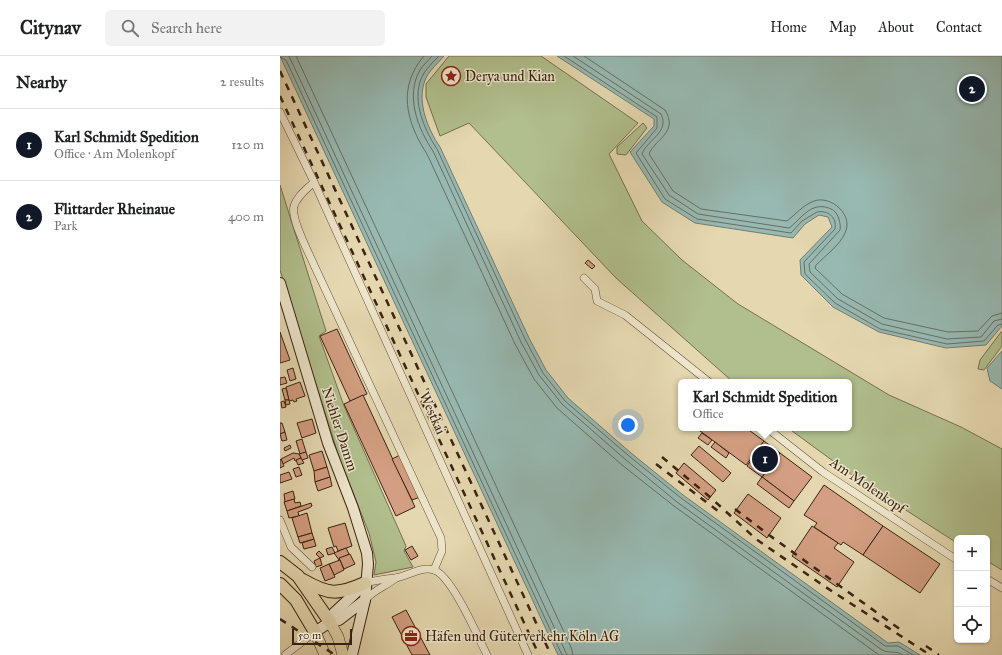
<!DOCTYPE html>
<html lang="en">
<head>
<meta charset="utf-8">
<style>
	:root { --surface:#fff; --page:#f2f2f2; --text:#202124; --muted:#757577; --line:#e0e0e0; --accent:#111827 }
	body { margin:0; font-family:"IM FELL Great Primer",serif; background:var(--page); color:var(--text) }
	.controls { position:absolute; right:12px; bottom:12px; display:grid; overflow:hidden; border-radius:6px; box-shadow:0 1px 3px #0004 }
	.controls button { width:36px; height:36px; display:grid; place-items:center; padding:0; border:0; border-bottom:1px solid var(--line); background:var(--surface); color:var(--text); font:20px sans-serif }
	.scale { position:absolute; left:12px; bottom:10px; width:60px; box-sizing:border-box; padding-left:4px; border:2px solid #3b2211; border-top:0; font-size:11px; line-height:14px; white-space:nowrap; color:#3b2211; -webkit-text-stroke:3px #eee6cc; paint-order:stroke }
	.you { position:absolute; left:348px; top:369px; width:14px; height:14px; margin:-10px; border:3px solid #fff; border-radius:50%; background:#1a73e8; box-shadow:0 0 0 6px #1a73e833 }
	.badge { display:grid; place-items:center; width:26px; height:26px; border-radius:50%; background:var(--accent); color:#fff; font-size:13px; font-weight:700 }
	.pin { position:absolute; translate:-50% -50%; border:2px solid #fff; box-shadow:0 1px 4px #0006 }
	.popup { position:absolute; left:398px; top:323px; width:174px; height:52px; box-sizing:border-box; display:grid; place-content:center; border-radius:6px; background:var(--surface); filter:drop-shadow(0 1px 3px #0005); font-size:13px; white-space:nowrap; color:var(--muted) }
	.popup b { font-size:15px; color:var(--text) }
	.popup::after { content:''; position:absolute; left:50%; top:100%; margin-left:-8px; border:8px solid transparent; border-top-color:var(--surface) }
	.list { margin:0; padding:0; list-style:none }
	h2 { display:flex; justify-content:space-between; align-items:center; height:52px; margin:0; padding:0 16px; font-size:17px }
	h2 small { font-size:13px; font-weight:400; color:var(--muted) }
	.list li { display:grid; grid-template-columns:26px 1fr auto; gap:12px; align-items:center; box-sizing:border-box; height:72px; padding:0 16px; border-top:1px solid var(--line) }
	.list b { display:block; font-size:15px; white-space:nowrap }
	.list p { margin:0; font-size:13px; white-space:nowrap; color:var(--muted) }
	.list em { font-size:13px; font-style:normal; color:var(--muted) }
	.icon { flex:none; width:22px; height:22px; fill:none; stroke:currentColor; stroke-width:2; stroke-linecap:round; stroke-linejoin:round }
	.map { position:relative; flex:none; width:722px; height:599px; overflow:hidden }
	header { display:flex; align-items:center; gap:24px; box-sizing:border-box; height:56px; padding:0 20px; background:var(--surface); border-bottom:1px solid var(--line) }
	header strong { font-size:19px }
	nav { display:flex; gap:22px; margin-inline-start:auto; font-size:14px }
	.search { width:280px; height:36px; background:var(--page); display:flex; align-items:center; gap:10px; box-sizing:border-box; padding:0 14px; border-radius:6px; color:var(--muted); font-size:15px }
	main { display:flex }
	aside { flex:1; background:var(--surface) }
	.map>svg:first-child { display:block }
</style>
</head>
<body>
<header>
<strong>Citynav</strong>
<div class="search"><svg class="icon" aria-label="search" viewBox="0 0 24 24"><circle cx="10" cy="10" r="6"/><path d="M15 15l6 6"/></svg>Search here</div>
<nav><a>Home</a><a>Map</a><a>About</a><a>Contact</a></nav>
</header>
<main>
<aside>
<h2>Nearby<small>2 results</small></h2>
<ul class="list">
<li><span class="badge">1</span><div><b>Karl Schmidt Spedition</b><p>Office · Am Molenkopf</p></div><em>120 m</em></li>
<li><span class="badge">2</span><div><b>Flittarder Rheinaue</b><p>Park</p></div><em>400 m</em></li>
</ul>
</aside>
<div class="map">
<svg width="722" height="599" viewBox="0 0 722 599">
	<rect width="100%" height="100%" fill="#e5d8b0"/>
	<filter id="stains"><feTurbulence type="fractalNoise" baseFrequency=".005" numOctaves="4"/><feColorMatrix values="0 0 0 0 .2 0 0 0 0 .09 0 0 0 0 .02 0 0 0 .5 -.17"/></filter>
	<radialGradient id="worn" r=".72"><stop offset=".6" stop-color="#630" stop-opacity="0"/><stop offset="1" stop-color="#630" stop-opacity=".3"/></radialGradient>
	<g fill="#b1bf8d" stroke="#76704f">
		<polygon points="169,0 261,0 358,67 329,98 362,165 402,204 458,248 609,339 681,371 722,393 722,514 707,505 707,482 677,482 677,487 579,424 508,372 569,372 569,326 453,326 336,222 189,67 160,80 146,41 146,28"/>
		<polygon points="363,67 367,72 346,99 337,98 337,91"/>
		<polygon points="0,129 46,275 39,280 64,350 126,490 124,495 133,511 94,519 96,506 89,477 60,404 0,214"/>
		<polygon points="721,276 722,276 722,290 704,314 698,313 700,304"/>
	</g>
	<g fill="#97b9b2" stroke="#727d72">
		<path d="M0,0H164C159,6 151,13 147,20C135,42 147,72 160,91L249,282L266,314L288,342L351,397L403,439L608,587L619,586L640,599H278Z"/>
		<polygon points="277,0 722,0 722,270 706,289 666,292 599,276 553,251 521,219 520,204 552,171 548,161 539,159 525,168 513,182 415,167 382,146 350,96 374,70 374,63"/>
		<polygon points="722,295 722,333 710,325 707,312"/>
	</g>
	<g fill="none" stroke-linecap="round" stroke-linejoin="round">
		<g stroke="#696e62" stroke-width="1">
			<polyline points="9,0 287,599"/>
			<polyline points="16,0 291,591 293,599"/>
			<path d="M144,0C117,31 126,66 147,98L235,288L254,323L277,352L342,409L394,450L599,599"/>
			<path d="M152,0C148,5 143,9 140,14C125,40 138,73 153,95L241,286L259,319L282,348L346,404L397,446L602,594C610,598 616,594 623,599"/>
			<path d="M159,0C154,5 148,11 144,17C130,40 143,72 157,93L245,283L263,317L285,345L349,400L401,442L605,590H618L633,599"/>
			<path d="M284,0L377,61V72L356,97L385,143L417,163L511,177L522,165L537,156C548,154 557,161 555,173L524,206L525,218L555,247L600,273L667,288L704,285L718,269L722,268"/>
			<path d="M293,0L381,58C390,76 367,84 362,98L389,139L418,158L509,172C520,164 529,148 545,151C549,152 553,153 556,157C559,161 561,169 560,174L529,208L530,216L558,243L602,268L667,283L701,281L714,265L722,263"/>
			<path d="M304,0L385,54C399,76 375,83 369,98L393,135L421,153L507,165C515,159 523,149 534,145C551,139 574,159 565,177C560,189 545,200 536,209L535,212L562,238L604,262L668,276L698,275L712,260L722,257"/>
			<polyline points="0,1 6,4 282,599"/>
		</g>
	</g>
	<g fill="#d39e81" stroke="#3b2211">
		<polygon points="308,204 315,210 312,213 305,207"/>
		<polygon points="57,273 87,338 70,345 40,280"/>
		<polygon points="0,276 10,304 0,307"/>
		<polygon points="13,312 16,323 10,325 7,314"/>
		<polygon points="5,321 7,327 0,329 0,322"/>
		<polygon points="20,326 25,340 16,343 17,345 14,346 13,344 9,345 6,331"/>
		<polygon points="6,332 9,344 5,344 2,333"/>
		<polygon points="83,339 135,451 116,460 64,348"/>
		<polygon points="5,344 9,344 10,348 6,349"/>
		<polygon points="4,345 6,351 2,352 1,346"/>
		<polygon points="32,363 36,377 22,382 17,367"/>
		<polygon points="0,367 2,367 5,376 0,378"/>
		<polygon points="416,372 466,372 484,385 466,409"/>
		<polygon points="5,376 7,384 2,385 0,378"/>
		<polygon points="422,377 432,384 428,389 418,382"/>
		<polygon points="22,383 26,396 20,398 16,385"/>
		<polygon points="484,385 500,397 489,411 473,400"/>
		<polygon points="435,386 449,397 446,402 431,391"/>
		<polygon points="10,389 11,392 5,395 4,392"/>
		<polygon points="419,390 451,417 443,426 411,399"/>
		<polygon points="42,395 47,411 34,415 29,399"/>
		<polygon points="26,396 28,402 22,404 19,398"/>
		<polygon points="13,397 19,398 21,402 15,405 14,402 3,408 1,403"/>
		<polygon points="500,397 532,421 514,445 482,421"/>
		<polygon points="120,399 140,441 132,444 112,403"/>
		<polygon points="474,400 489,411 482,421 467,410"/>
		<polygon points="21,402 24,407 18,409 16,404"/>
		<polygon points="1,403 4,410 0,412 0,404"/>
		<polygon points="404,407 436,434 428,444 396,417"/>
		<polygon points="19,411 22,419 16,421 13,413"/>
		<polygon points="47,411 50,421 35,426 34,415"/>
		<polygon points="9,416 12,423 0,427 0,419"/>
		<polygon points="50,421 52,430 38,435 35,426"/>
		<polygon points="482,421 514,445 509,452 477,428"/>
		<polygon points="544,429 603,470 583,499 563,486 561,489 534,471 537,467 524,459"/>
		<polygon points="13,435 15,443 5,446 4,438"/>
		<polygon points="468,438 501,462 487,482 454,457"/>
		<polygon points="14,443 15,447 20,446 21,450 7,455 4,446"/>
		<polygon points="31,447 32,450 29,452 18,456 19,460 9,462 7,455"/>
		<polygon points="27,457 32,477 18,481 12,462"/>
		<polygon points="65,467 72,490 58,495 56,490 54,491 48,472"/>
		<polygon points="532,470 558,487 554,492 574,506 557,531 512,500"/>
		<polygon points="603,470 660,508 640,537 583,499"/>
		<polygon points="32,477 34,483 20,487 18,481"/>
		<polygon points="34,483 36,490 24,493 22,487"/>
		<polygon points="132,490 138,500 131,504 125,494"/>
		<polygon points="52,491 55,497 48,499 46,493"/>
		<polygon points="66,492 69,498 59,504 54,497"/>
		<polygon points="39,495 44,500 40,502 36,498"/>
		<polygon points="70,498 75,508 64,513 59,502"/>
		<polygon points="40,502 42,509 36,511 34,505"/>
		<polygon points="60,504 64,514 54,519 49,508"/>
		<polygon points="49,508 55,521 45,525 40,512"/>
		<polygon points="126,554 150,599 132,599 112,561"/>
	</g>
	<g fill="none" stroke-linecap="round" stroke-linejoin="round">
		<defs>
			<g id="street">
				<path d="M0,56L34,126C27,133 17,140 14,150C10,162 29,197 34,209L161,482L162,495L154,514"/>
				<polyline points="34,126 248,599"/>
				<polyline points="304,222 315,233 317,245 345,259 429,326"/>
				<polyline points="487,372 543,416 677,504"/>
				<polyline points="0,464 11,491 32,511"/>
				<polyline points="707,523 722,532"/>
				<path d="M85,527C96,524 105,523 115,522C128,520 141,510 154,514C172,520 198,581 207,599"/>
				<path d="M85,544C95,533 105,531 116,522"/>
				<polyline points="5,599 35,576"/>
			</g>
			<g id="secondary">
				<polyline points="0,227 48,387 73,452 87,497 88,508 85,544 72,599"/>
				<polyline points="50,566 54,557 85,528"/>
				<polyline points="35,576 50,566 59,564 85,544"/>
			</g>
			<g id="primary">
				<polyline points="50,566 58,581 63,599"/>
				<polyline points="35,576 45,599"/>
			</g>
			<g id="highway">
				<polyline points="0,506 18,520 50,566"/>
				<path d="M23,524C49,539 58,539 85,527"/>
				<polyline points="0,528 16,544 35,576"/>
			</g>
		</defs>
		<use href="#street" stroke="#665039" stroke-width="8"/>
		<use href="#secondary" stroke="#3b2211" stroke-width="12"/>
		<use href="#primary" stroke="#3b2211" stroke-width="12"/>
		<use href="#highway" stroke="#3b2211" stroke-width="14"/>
		<use href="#street" stroke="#eee6cc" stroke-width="7"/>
		<use href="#secondary" stroke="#eee6cc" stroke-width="10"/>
		<use href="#primary" stroke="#e5d8b0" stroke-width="11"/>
		<use href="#highway" stroke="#e5d8b0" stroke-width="12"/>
		<g stroke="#3b2211" stroke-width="2.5" stroke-dasharray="7 7" stroke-linecap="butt">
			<polyline points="0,15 271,599"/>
			<polyline points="0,40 259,599"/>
			<polyline points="382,401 430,441 476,483 544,530 650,599"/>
			<polyline points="376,408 442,458"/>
			<polyline points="455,453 489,479 621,574"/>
			<polyline points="0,563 55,599"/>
			<polyline points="646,590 659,599"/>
		</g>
	</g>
	<defs>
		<symbol id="sight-ring" viewBox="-11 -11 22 22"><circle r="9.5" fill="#eee6cc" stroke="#8f2418" stroke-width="1.5"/><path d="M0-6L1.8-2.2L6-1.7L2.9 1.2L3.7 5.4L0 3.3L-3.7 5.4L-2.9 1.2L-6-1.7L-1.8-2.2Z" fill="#8f2418"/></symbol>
		<symbol id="office-ring" viewBox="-11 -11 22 22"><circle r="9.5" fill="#eee6cc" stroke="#8f2418" stroke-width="1.5"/><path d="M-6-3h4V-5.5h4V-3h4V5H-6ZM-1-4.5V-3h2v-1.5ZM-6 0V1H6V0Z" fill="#8f2418"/></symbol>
	</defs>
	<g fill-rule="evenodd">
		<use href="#sight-ring" x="160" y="9" width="22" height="22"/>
		<use href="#office-ring" x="120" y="569" width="22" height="22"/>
	</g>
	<g text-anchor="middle" stroke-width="3" stroke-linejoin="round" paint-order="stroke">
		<g font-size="14" fill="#3b2211" stroke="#eee6cc" text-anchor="start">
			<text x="185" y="25">Derya und Kian</text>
			<text x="145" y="585">Häfen und Güterverkehr Köln AG</text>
		</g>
		<g font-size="14" fill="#3b2211" stroke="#eee6cc">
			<text transform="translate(153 357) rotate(66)" y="5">Westkai</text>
			<text transform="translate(60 373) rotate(72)" y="5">Niehler Damm</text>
			<text transform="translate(588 429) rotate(34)" y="5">Am Molenkopf</text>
		</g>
	</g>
	<rect width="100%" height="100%" filter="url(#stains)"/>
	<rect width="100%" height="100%" fill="url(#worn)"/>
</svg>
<div class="controls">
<button>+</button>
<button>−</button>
<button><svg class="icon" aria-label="locate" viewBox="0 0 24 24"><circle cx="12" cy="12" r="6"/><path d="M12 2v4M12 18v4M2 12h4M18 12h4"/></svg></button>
</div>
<div class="scale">50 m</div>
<div class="you"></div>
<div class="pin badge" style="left:485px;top:403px">1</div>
<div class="popup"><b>Karl Schmidt Spedition</b>Office</div>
<div class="pin badge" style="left:692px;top:33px">2</div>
</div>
</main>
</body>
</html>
